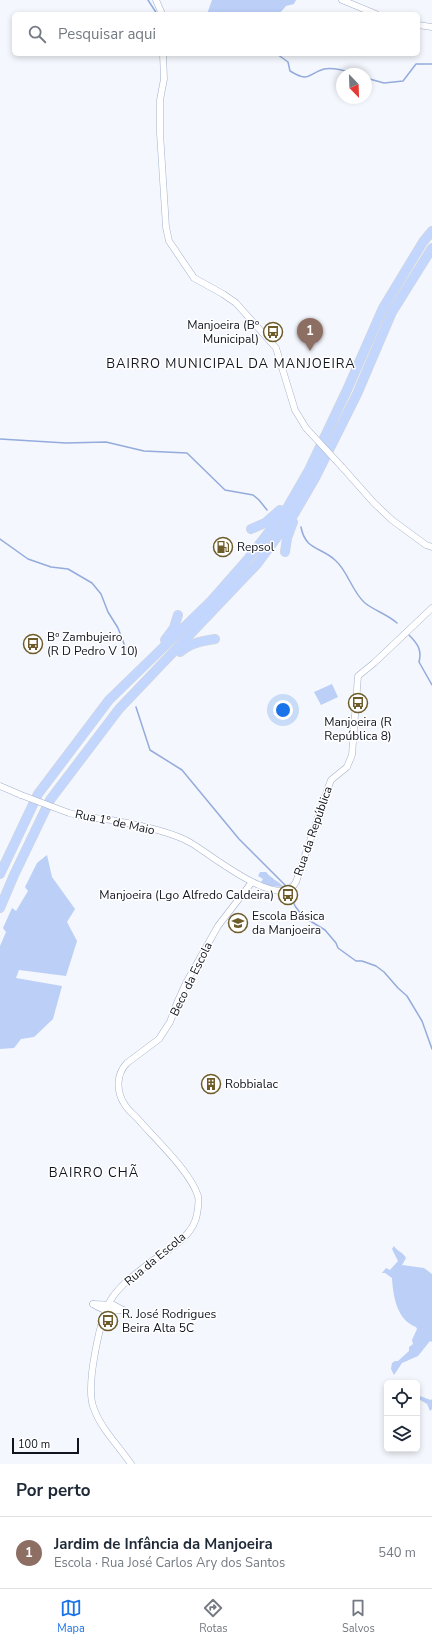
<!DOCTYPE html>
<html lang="pt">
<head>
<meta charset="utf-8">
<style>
	:root { --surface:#fff; --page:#f2f2f3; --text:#1f2937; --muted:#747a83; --line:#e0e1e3; --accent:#1a73e8 }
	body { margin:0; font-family:"Nunito Sans",sans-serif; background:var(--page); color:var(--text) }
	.controls { position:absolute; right:12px; bottom:12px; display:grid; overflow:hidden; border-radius:6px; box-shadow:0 2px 6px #0003 }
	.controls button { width:36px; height:36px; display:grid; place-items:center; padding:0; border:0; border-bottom:1px solid var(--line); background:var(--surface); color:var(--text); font:20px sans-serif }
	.compass { position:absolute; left:336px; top:68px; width:36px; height:36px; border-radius:50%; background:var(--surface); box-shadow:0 2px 6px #0003; rotate:157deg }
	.scale { position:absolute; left:12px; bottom:10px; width:67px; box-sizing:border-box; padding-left:4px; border:2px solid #10141e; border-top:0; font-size:11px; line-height:14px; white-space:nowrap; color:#10141e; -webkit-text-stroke:3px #fff; paint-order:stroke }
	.you { position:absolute; left:283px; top:710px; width:14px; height:14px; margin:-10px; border:3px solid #fff; border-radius:50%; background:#1a73e8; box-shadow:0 0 0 6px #1a73e833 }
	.badge { display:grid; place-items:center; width:26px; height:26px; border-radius:50%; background:var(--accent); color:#fff; font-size:13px; font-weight:700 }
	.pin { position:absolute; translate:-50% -33px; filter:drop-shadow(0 1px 2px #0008) }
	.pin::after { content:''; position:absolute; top:21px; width:14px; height:12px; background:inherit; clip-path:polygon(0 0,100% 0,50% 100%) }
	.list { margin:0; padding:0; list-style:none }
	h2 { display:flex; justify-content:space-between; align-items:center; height:52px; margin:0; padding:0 16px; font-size:17px }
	h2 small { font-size:13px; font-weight:400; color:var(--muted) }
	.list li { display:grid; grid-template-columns:26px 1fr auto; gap:12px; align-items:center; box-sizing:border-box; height:72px; padding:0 16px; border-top:1px solid var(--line) }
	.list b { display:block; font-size:15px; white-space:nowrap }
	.list p { margin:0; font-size:13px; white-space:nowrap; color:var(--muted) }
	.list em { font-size:13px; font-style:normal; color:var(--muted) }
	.icon { flex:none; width:22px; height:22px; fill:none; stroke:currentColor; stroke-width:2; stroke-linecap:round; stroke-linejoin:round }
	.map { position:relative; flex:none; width:432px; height:1464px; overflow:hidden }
	.search { position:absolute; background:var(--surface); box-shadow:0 2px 6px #0003; left:12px; right:12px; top:12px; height:44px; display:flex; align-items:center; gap:10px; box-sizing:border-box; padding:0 14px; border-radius:6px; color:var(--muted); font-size:15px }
	.sheet { height:124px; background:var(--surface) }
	nav { display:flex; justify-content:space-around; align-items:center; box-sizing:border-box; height:56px; border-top:1px solid var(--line); background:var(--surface); font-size:11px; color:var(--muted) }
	nav a { display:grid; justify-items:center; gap:2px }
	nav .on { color:var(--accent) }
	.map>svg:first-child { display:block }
</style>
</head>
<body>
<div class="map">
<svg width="432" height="1464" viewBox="0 0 432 1464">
	<defs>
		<pattern id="park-crowns" width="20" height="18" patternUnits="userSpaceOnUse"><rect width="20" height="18" fill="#bccff7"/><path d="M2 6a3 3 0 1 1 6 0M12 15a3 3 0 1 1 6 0" fill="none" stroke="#a1b1d3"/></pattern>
	</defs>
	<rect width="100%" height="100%" fill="#f4f7fd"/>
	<g fill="#bccff7">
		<polygon points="212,0 296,0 294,4 286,6 279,14 207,14"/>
		<polygon points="332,684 338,697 321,705 314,692"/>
		<polygon points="47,855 52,877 75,909 67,922 77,941 66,976 19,970 16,978 62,986 53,1019 34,1037 21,1039 14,1048 0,1049 0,946 6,932 3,928 12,908 16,911 28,891 25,887 37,863"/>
		<polygon points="236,914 241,918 234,927 229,923"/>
		<path d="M394,1246C397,1251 403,1252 406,1258L402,1265L424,1268L432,1274V1342L430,1341L418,1356L402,1363L394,1375L391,1369L392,1363L395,1361H398L409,1351V1347L413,1344L412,1340L417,1329L416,1327C397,1320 393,1296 392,1278L385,1273H382L386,1268L390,1270L398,1261L392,1249Z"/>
		<polygon points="417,1395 431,1400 432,1399 432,1409 430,1411 427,1404 417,1398"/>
	</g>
	<path fill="url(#park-crowns)" d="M260,872H266C272,879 278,881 284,887L269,886L261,882L263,879L258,876Z"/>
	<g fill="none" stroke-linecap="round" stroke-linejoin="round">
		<g stroke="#94abdc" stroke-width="1.5">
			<polyline points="148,0 157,14"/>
			<path d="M277,54L288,62L290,71C310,83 307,74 324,69C334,67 346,71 355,74"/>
			<polyline points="366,78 384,83 403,81 416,64 432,64"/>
			<polyline points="0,439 66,443 106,442 144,451 187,453 225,490 253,495 259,500 267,510"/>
			<path d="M301,527C305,550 321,547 335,560C348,571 352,592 365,603C375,611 387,614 397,623"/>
			<polyline points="0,539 28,559 51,567 68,569 92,583 101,594 108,612 118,628 126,649"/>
			<path d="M409,635C418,644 422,650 419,662L432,685"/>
			<polyline points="136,707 150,750 182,770 239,839 287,887"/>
			<polyline points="289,891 295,906 301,914 307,919 325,930 336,943 338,948 356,961 362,961 376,966 384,972 398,988 407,996 422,1021 432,1049"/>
		</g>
		<defs>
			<g id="tertiary">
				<polyline points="156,0 162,14"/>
				<polyline points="342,0 376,14"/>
				<polyline points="418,25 432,27"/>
				<polyline points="163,54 164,79 160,100 160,133 166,227 169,241 194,278 223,294 236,303 276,348 295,410 306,428"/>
				<polyline points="342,467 374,503 392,520 426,545 432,547"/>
				<polyline points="0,786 21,795"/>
				<path d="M69,813C83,817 97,818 111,820C134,824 171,831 191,843C209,853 281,913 296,882L328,788L331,780L347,767L352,755L358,676L374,663L432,608"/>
				<path d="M93,1304C102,1311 111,1312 123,1310"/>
				<polyline points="93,1304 114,1305 123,1310"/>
				<path d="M131,1464C118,1445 100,1428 93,1406C86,1385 100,1316 112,1298C122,1283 138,1272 152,1261C168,1250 194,1236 197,1214C198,1209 199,1201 198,1196C190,1171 155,1139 137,1118C133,1114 128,1110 125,1105C116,1092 116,1074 127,1063L159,1039L170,1022L177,1003L186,983L218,926L252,882"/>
			</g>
			<g id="motorway">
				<polyline points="251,529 265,523 280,510"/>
				<polyline points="285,552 287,538 293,522"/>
				<polyline points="165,640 174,628 178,615"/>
				<path d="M180,652C190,643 202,641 215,639"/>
				<polyline points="0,874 38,794 109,700 211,601 248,559 286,510 309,470 347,390 383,308 423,242 432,231"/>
				<polyline points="0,908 14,875 50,800 119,709 257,564 294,514 315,478 357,394 392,312 432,248"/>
			</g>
		</defs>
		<use href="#tertiary" stroke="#a3b1cd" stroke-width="7"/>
		<use href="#motorway" stroke="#d4d5d6" stroke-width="10"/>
		<use href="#tertiary" stroke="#fff" stroke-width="6"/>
		<use href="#motorway" stroke="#c3d6fd" stroke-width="9"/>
		<defs>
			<g id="tertiary-bridge">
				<polyline points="306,428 342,467"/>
				<polyline points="21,795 69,813"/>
			</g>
		</defs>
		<use href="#tertiary-bridge" stroke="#a3b1cd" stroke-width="7" stroke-linecap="butt"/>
		<use href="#tertiary-bridge" stroke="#fff" stroke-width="6"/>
	</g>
	<defs>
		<symbol id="bus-ring" viewBox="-11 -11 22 22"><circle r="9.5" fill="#fff" stroke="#6e5d2b" stroke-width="1.5"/><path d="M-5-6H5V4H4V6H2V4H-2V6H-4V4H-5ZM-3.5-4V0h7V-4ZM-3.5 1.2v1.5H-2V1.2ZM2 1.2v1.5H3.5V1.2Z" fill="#6e5d2b"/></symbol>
		<symbol id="fuel-ring" viewBox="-11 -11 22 22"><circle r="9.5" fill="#fff" stroke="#6e5d2b" stroke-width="1.5"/><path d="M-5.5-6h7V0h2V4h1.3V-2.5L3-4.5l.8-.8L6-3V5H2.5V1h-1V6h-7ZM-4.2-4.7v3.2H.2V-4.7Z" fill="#6e5d2b"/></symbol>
		<symbol id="school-ring" viewBox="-11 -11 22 22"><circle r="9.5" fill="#fff" stroke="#6e5d2b" stroke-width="1.5"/><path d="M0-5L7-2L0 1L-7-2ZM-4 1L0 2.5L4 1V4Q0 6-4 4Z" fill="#6e5d2b"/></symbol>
		<symbol id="building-ring" viewBox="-11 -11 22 22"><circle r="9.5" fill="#fff" stroke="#6e5d2b" stroke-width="1.5"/><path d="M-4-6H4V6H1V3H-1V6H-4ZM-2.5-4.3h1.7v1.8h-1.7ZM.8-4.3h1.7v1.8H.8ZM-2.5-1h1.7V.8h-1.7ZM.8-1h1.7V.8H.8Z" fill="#6e5d2b"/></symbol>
	</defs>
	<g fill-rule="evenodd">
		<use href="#bus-ring" x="262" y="321" width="22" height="22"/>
		<use href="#fuel-ring" x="212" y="536" width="22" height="22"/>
		<use href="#bus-ring" x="22" y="633" width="22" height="22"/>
		<use href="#bus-ring" x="347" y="692" width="22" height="22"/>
		<use href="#bus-ring" x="277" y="884" width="22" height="22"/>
		<use href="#school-ring" x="227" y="912" width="22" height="22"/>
		<use href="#building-ring" x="200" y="1073" width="22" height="22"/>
		<use href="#bus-ring" x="97" y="1310" width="22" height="22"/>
	</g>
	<g text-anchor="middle" stroke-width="3" stroke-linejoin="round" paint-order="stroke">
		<g font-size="12" fill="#10141e" stroke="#fff" text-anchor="start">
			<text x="259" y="329" text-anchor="end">Manjoeira (Bº<tspan x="259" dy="14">Municipal)</tspan></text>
			<text x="237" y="551">Repsol</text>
			<text x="47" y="641">Bº Zambujeiro<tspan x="47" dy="14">(R D Pedro V 10)</tspan></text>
			<text x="358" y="726" text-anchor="middle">Manjoeira (R<tspan x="358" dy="14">República 8)</tspan></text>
			<text x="274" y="899" text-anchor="end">Manjoeira (Lgo Alfredo Caldeira)</text>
			<text x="252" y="920">Escola Básica<tspan x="252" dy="14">da Manjoeira</tspan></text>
			<text x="225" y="1088">Robbialac</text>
			<text x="122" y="1318">R. José Rodrigues<tspan x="122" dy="14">Beira Alta 5C</tspan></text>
		</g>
		<g font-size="12" fill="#10141e" stroke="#fff">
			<text transform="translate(115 822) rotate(12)" y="4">Rua 1º de Maio</text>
			<text transform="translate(313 831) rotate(-71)" y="4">Rua da República</text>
			<text transform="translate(191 979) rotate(-64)" y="4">Beco da Escola</text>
			<text transform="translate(155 1259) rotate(-40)" y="4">Rua da Escola</text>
		</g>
		<g font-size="13" letter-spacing="1" fill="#10141e" stroke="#fff">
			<text x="231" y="368">BAIRRO MUNICIPAL DA MANJOEIRA</text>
			<text x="94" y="1177">BAIRRO CHÃ</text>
		</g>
	</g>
</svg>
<div class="controls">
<button><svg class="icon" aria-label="locate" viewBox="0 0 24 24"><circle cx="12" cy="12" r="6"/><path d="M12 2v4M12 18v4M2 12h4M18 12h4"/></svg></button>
<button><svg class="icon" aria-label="layers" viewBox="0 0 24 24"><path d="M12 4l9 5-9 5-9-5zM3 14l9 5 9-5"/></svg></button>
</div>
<svg class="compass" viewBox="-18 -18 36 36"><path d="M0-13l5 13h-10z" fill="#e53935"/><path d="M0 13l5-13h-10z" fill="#747a83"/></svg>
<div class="scale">100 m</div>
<div class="you"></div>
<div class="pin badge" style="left:310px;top:351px;background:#8d6e63">1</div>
<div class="search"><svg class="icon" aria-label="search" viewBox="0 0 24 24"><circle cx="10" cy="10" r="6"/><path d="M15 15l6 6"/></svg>Pesquisar aqui</div>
</div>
<section class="sheet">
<h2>Por perto<small></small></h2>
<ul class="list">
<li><span class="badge" style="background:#8d6e63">1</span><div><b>Jardim de Infância da Manjoeira</b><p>Escola · Rua José Carlos Ary dos Santos</p></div><em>540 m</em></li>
</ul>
</section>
<nav>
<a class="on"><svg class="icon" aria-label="map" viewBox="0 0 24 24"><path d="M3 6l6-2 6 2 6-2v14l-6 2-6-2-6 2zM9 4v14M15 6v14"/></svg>Mapa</a>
<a><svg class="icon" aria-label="directions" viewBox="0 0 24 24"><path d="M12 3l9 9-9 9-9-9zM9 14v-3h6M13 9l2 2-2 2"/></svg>Rotas</a>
<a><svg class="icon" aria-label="saved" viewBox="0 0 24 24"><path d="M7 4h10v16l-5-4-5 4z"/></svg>Salvos</a>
</nav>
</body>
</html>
